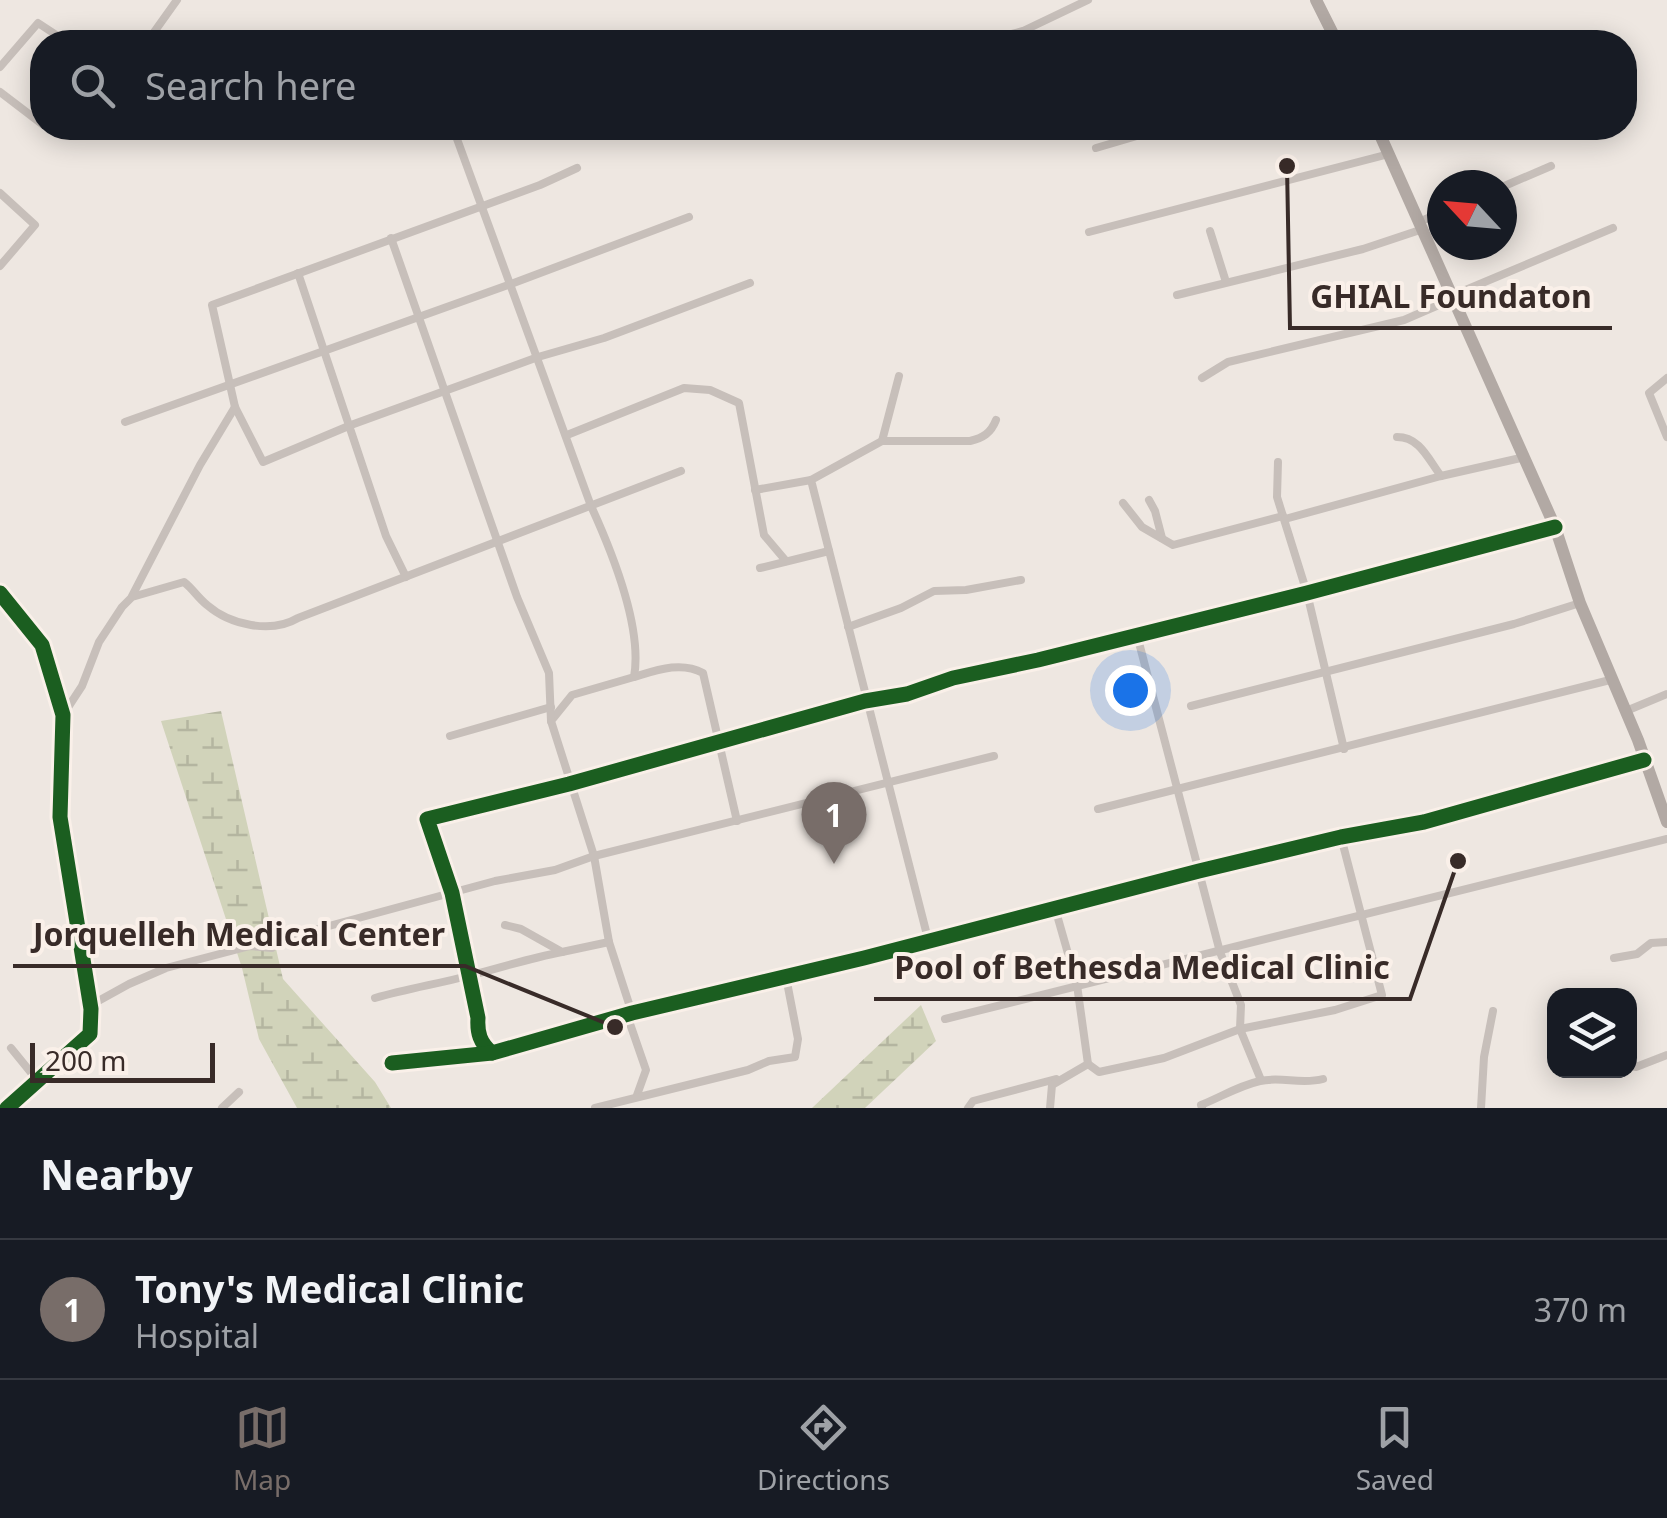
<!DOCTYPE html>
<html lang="en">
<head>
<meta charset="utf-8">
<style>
	:root { --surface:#171b24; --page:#242831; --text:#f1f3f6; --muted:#9ea1a6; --line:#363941; --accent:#786d69 }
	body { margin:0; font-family:"Noto Sans",sans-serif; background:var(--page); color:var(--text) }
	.controls { position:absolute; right:30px; bottom:30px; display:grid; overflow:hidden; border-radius:20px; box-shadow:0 5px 25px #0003 }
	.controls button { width:90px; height:90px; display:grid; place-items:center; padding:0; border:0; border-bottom:2px solid var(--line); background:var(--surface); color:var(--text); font:50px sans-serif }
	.compass { position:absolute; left:1427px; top:170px; width:90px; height:90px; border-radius:50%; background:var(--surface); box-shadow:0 5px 25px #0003; rotate:296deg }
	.scale { position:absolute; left:30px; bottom:25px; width:185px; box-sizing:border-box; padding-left:10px; border:5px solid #382b28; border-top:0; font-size:28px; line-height:35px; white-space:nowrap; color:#382b28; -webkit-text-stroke:8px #faf0e9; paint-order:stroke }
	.you { position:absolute; left:1130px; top:690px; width:35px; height:35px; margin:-25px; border:8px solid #fff; border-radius:50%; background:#1a73e8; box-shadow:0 0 0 15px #1a73e833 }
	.badge { display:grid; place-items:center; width:65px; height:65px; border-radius:50%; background:var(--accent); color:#fff; font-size:32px; font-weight:700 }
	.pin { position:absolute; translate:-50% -82px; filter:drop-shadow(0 2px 5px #0008) }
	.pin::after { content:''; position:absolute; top:52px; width:35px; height:30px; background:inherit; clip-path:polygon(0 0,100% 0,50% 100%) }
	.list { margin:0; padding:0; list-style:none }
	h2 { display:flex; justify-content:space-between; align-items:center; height:130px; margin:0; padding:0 40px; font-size:42px }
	h2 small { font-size:32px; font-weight:400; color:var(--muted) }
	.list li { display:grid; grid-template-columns:65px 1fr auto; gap:30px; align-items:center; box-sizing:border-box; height:140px; padding:0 40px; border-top:2px solid var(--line) }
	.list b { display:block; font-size:38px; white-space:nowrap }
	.list p { margin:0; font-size:32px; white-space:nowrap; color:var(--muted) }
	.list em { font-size:32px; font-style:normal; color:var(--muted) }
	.icon { flex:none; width:55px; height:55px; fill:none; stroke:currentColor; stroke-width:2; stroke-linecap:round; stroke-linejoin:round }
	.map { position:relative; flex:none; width:1667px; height:1108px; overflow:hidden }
	.search { position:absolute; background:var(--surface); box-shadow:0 5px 25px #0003; left:30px; right:30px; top:30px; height:110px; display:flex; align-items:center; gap:25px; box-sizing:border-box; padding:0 35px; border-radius:40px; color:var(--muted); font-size:38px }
	.sheet { height:270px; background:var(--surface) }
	nav { display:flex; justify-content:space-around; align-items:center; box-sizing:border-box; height:140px; border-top:2px solid var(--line); background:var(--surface); font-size:28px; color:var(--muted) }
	nav a { display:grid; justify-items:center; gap:5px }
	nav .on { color:var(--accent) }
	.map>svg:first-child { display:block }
</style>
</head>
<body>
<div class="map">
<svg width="1667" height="1108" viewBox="0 0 1667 1108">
	<defs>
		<pattern id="wetland-marsh" width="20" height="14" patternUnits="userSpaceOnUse" patternTransform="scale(2.5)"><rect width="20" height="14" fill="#d1d3ba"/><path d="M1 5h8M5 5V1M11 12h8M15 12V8" fill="none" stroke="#b4b5a0"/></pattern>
	</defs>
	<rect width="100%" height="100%" fill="#eee7e1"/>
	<g fill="url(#wetland-marsh)">
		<polygon points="221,711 283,979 375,1082 391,1108 297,1108 259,1039 242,968 161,721"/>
		<polygon points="921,1005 936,1041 865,1108 812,1108"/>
	</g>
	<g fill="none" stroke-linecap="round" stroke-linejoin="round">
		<g stroke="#c7bfba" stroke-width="8">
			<polyline points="147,42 177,0"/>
			<polyline points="980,42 1023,31 1088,0"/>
			<polyline points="0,67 38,23 67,42"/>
			<polyline points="0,92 42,124"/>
			<polyline points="52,128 59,131 70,128"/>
			<path d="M453,128L591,506C612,552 643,627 634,677L572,695L551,721L594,856L609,942L632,1013"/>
			<polyline points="1096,148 1164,128"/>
			<polyline points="577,168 540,185 212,305 235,407 263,462 351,425 538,357 604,338 750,283"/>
			<polyline points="1502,187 1551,166"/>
			<polyline points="0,193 35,225 0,266"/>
			<polyline points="1419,222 1442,212"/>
			<polyline points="1210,231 1226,282"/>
			<polyline points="1089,232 1389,154"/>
			<polyline points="391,238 517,597 549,673 551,721"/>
			<polyline points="298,273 386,536 406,577"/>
			<polyline points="1177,295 1363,249 1423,229"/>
			<polyline points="899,376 882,441 811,480 928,939"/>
			<polyline points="1202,378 1228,362 1404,320 1455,298 1456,294 1613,228"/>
			<polyline points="1667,378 1649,393 1667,437"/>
			<polyline points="125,422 511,284 689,217"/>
			<polyline points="567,435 684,388 710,390 739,403 764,535 786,561"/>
			<path d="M1397,437C1420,437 1428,459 1441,476"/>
			<path d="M882,441H970C983,438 991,433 996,420"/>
			<polyline points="1278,462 1277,497 1307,593 1344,749"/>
			<polyline points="755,490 811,480"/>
			<polyline points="1149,500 1155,511 1162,538"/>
			<polyline points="1123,503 1142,527 1173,545 1283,516"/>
			<polyline points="1285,519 1441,476 1525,457"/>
			<polyline points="760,568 829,551"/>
			<polyline points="0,593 42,645 63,715 60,817 91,1009 90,1034 7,1108"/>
			<polyline points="132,596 200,465 235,407"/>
			<polyline points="848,627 901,608 934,591 966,590 1021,580"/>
			<polyline points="1137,635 1220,952 1241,1005 1240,1029 1261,1080"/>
			<path d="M634,677C657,670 681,661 703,673L737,821"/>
			<polyline points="1191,706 1514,624 1580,603"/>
			<polyline points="1626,711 1667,694"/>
			<path d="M63,715L82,686L99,642L122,607L132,597L184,582C193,589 198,598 207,605C230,625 271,634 298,618L681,471"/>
			<polyline points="450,736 551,707"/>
			<polyline points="1098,809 1610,680"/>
			<polyline points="505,925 521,929 562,952 609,942"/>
			<polyline points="1614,958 1637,954 1651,943 1667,942"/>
			<path d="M375,998C406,989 437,984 468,976C500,968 530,958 562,952"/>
			<polyline points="91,1005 129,984 166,968 250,946 272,948 281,939 495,881 555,870 594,856 994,756"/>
			<polyline points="627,1015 646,1070 637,1095"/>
			<polyline points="945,1019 1667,839"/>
			<polyline points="11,1048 37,1080"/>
			<path d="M492,1053C480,1043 477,1033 478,1018L452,893L427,819L569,784L865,701L907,694L953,678L1038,660L1307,593L1555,527"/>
			<polyline points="392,1063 492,1053 632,1013 864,958 1199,871 1341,837 1424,822 1644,760"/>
			<polyline points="1088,1064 1099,1072 1164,1058 1240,1029 1335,1010 1382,995 1341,837"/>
			<polyline points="1630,1066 1636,1067 1667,1055"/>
			<polyline points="1607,1071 1608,1070"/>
			<polyline points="222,1108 239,1092"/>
			<polyline points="595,1108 748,1070 769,1061 795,1057 798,1039 786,977"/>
			<polyline points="968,1108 973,1101 1056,1079"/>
			<polyline points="1050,1108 1052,1085 1088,1064 1077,985 1055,908"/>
			<path d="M1202,1108L1201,1105C1221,1097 1238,1086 1260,1081C1281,1076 1301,1085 1323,1079"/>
			<polyline points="1481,1108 1484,1057 1493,1011"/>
		</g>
		<g stroke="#b2a9a4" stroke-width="12">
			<polyline points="1316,0 1337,42"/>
			<polyline points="1377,128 1555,527 1580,603 1638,740 1667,822"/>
		</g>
		<defs>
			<g id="cycleway">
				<polyline points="0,593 42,645 63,715 60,817 91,1009 90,1034 7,1108"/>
				<path d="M492,1053C480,1043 477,1033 478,1018L452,893L427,819L569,784L865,701L907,694L953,678L1038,660L1307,593L1555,527"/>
				<polyline points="392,1063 492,1053 632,1013 864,958 1199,871 1341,837 1424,822 1644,760"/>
			</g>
		</defs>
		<use href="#cycleway" stroke="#faf0e9" stroke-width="21"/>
		<use href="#cycleway" stroke="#1b5e20" stroke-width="15"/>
	</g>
	<path fill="none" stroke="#382b28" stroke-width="4" d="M1287 166L1290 328H1612M615 1027L465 966H13M1458 861L1410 999H874"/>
	<g fill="#382b28" stroke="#faf0e9" stroke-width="4">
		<circle cx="1287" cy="166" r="10"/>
		<circle cx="615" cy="1027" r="10"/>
		<circle cx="1458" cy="861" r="10"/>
	</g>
	<g font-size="32" text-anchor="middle" font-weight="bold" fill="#382b28" stroke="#faf0e9" stroke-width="8" stroke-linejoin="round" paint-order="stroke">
		<text x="1451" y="308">GHIAL Foundaton</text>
		<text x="239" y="946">Jorquelleh Medical Center</text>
		<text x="1142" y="979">Pool of Bethesda Medical Clinic</text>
	</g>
</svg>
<div class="controls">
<button><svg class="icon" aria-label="layers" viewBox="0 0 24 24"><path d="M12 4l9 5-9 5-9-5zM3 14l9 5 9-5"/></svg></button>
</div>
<svg class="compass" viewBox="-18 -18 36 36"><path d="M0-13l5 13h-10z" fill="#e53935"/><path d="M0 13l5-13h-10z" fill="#9ea1a6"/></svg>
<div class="scale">200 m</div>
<div class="you"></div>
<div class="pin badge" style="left:834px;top:864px">1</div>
<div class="search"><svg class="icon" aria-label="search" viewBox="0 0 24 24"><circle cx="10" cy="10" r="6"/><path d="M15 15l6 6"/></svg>Search here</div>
</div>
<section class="sheet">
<h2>Nearby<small></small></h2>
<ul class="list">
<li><span class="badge">1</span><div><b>Tony's Medical Clinic</b><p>Hospital</p></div><em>370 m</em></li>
</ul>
</section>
<nav>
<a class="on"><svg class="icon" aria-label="map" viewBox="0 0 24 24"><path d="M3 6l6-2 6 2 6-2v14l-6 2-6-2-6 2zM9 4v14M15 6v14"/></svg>Map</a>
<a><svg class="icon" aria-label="directions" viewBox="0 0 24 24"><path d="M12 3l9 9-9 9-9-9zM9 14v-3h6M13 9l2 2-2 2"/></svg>Directions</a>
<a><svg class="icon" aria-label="saved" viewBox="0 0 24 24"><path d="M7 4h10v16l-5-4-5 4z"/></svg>Saved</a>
</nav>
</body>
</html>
